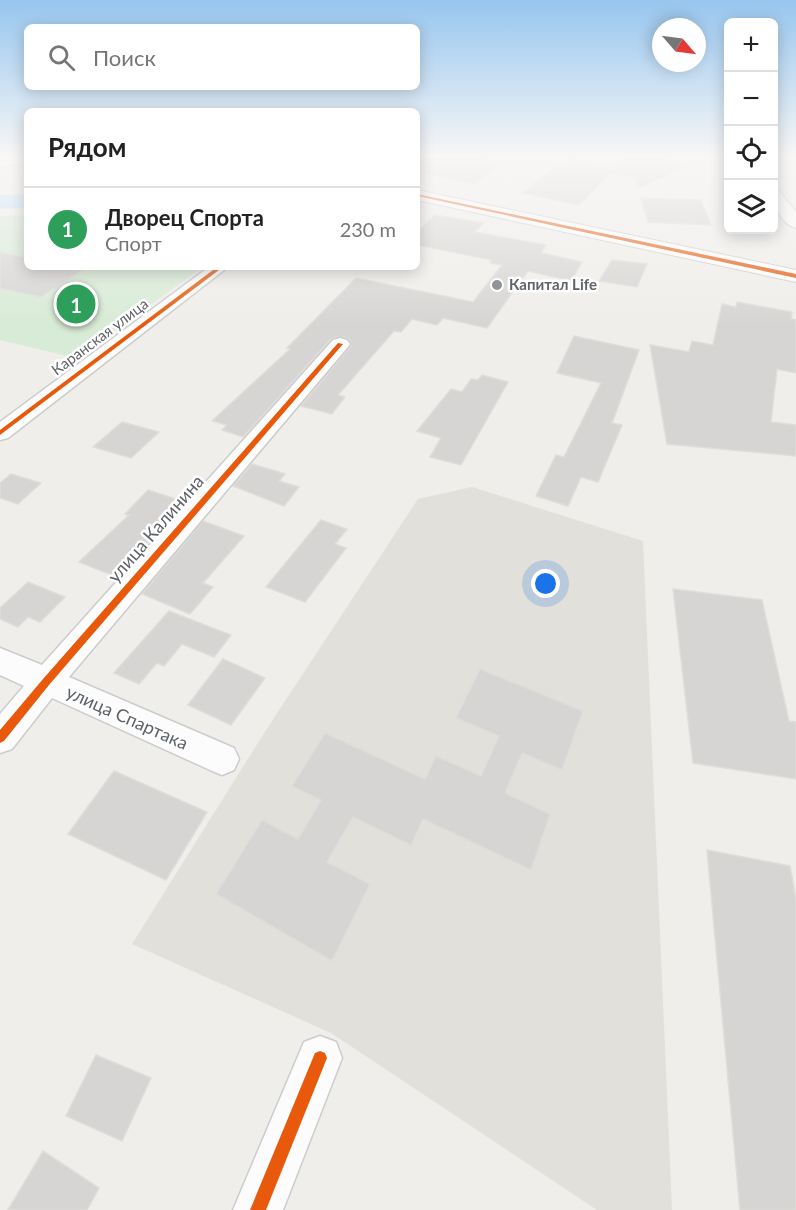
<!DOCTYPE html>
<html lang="ru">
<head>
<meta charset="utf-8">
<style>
	:root { --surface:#fff; --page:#f6f6f6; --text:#222; --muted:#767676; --line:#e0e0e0; --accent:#d93025 }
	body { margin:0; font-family:Lato,sans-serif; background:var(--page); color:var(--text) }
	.controls { position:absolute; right:18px; top:18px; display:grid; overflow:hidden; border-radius:9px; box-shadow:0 3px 15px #0003 }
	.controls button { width:54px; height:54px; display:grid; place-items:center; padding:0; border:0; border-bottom:2px solid var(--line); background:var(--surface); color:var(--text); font:30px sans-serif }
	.compass { position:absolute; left:652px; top:18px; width:54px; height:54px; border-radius:50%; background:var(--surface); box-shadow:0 3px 15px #0003; rotate:118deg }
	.you { position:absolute; left:546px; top:584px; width:21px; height:21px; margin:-15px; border:4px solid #fff; border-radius:50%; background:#1a73e8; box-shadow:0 0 0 9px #1a73e833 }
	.badge { display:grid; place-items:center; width:39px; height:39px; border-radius:50%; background:var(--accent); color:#fff; font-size:20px; font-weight:700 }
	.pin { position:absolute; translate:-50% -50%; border:3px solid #fff; box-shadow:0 2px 6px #0006 }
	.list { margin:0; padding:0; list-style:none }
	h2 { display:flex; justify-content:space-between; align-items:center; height:78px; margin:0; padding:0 24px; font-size:26px }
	h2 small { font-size:20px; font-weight:400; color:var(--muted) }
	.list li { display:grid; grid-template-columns:39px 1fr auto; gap:18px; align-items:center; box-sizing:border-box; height:84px; padding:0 24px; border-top:2px solid var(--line) }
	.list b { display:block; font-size:22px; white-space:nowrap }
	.list p { margin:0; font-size:20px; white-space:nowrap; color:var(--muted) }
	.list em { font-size:20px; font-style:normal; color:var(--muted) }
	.icon { flex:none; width:33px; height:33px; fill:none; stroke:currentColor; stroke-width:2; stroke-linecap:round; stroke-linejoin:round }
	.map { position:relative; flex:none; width:796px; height:1210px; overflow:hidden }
	.search { position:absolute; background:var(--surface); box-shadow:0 3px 15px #0003; left:24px; top:24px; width:396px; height:66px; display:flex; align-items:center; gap:15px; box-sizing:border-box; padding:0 21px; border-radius:9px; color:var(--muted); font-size:22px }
	.panel { position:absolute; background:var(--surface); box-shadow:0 3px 15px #0003; left:24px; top:108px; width:396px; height:162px; border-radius:9px }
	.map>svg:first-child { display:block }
</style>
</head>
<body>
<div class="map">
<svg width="796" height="1210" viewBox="0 0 796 1210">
	<rect width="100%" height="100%" fill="#efeeea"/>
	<polygon fill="#e2e0da" points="472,487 643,541 672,1210 597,1210 331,1033 132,944 266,730 418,499"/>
	<polygon fill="#d8ebd6" points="27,215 27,267 203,267 76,358 0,340 0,216"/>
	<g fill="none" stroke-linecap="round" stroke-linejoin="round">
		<polygon fill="#bfe0f9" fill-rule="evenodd" points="27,194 27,208 0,209 0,195"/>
	</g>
	<g fill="#d6d5d3" stroke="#deddd9" stroke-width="1.5">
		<polygon points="417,156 462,156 501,163 474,184 417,172"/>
		<polygon points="632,156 655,156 688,166 638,188 635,177 610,174 579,205 523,193 558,164 563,165 569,159 609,166"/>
		<polygon points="641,198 701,200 711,225 648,222"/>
		<polygon points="435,215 483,223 475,232 546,245 541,253 582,262 571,281 528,271 487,328 443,318 437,325 412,319 401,332 394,331 338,395 345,397 332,414 301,406 352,345 349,339 341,336 331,339 243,437 222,430 227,425 212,421 290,349 287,348 356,278 473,302 502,265 490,263 492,260 417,245 417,232"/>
		<polygon points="0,252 27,258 27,267 87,267 41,297 0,288"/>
		<polygon points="612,260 647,264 637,287 599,281"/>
		<polygon points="737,302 792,312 791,319 796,320 796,373 777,369 771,422 796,425 796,456 667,444 650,345 689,352 692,341 713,345 722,304 736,307"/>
		<polygon points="574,336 639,350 612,423 622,425 598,482 581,477 568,506 536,496 556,455 564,457 601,383 557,373"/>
		<polygon points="482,375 508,382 461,465 430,457 441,438 417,431 451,389 462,392 471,379 478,380"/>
		<polygon points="122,422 159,432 131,458 93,447"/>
		<polygon points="252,464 285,474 279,481 299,487 284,506 233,486"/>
		<polygon points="11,474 41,483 18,504 0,498 0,483"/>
		<polygon points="148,490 182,501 173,510 176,511 117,577 79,562 129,515 125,514"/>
		<polygon points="321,520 347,529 335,544 346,548 305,602 266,587"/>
		<polygon points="203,521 244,536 203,583 213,587 190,614 142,594"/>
		<polygon points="28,582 65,597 40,622 28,617 18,627 0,619 0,608"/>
		<polygon points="673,589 762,600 789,721 796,722 796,779 693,763"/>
		<polygon points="169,611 231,635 214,657 182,644 164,666 157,663 139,684 114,673"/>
		<polygon points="223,659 265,678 231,725 188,705"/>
		<polygon points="480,669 583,711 562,770 522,753 505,793 550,814 531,870 423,819 411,845 353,817 327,862 370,884 332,961 216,894 262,820 298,839 321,800 292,786 325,733 425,779 436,756 481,776 499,736 456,718"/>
		<polygon points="114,771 207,812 166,880 68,834"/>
		<polygon points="707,850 790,866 796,900 796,1210 740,1210"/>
		<polygon points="96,1055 151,1078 122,1141 66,1116"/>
		<polygon points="43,1151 99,1188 87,1210 8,1210"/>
	</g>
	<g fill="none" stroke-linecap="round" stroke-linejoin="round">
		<defs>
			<g id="minor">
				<polygon points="17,156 27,156 27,162 0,167 0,159"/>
				<polygon points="209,267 228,267 8,438 0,440 0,422"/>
				<polygon points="340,338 347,340 350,344 347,348 69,677 234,748 239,759 234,770 222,775 210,770 52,698 12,749 0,753 0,714 24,686 0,675 0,648 42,665 333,340"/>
				<polygon points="320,1036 336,1042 342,1058 283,1210 233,1210 304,1042"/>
			</g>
			<polygon id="tertiary" points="417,190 796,270 796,282 417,200"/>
			<path id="secondary" d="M774,190L780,192L796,212V228C780,224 773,204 774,190Z"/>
		</defs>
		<use href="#minor" stroke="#cbcccc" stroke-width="3"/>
		<use href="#tertiary" stroke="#cbcccc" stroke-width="2"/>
		<use href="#secondary" stroke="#cacacb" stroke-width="2"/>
		<use href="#minor" fill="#fdfcfc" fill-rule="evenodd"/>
		<use href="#tertiary" fill="#fdfcfc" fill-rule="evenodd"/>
		<use href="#secondary" fill="#fdfcfc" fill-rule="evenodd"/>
		<defs>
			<g id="cycleway">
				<polygon points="417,194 796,274 796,278 417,196"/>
				<polygon points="217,267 223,267 0,435 0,430"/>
				<polygon points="338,343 343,344 49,685 4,741 0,743 0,730 43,679"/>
				<polygon points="320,1051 325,1053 327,1058 266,1210 250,1210 315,1053"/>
			</g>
		</defs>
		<use href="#cycleway" stroke="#fff" stroke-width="4"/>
		<use href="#cycleway" fill="#e8590c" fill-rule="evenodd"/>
	</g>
	<linearGradient id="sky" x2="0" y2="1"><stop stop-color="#97c6ef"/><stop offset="0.48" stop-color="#f8f7f6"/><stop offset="1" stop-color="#f8f7f6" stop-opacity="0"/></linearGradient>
	<rect width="796" height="325" fill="url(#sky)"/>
	<circle fill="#919496" stroke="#fff" stroke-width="2" cx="497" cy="285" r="6"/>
	<g text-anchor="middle" stroke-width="5" stroke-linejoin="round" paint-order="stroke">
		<g font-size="15" font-weight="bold" fill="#5f6368" stroke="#fff" text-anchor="start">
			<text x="509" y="290">Капитал Life</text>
		</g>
		<g font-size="15" fill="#5f6368" stroke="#fff">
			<text transform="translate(100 337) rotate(-37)" y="5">Каранская улица</text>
		</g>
		<g font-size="18" fill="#5f6368" stroke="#fff">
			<text transform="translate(156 529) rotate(-49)" y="6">улица Калинина</text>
			<text transform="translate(127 718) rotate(24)" y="6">улица Спартака</text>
		</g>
	</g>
</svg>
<div class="controls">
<button>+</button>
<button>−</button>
<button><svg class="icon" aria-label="locate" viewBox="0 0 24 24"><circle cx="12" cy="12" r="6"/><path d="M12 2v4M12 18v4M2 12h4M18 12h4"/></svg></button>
<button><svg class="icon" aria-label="layers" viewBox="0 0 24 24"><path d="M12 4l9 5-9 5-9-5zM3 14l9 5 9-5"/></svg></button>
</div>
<svg class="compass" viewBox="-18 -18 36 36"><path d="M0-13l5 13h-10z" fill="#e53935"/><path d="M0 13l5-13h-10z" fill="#767676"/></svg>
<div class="you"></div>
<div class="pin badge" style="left:76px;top:304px;background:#2e9e5b">1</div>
<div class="search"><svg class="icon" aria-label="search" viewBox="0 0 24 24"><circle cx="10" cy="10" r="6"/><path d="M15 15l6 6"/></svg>Поиск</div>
<section class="panel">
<h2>Рядом<small></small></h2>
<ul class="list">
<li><span class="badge" style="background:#2e9e5b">1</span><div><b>Дворец Спорта</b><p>Спорт</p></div><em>230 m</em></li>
</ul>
</section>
</div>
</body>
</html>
